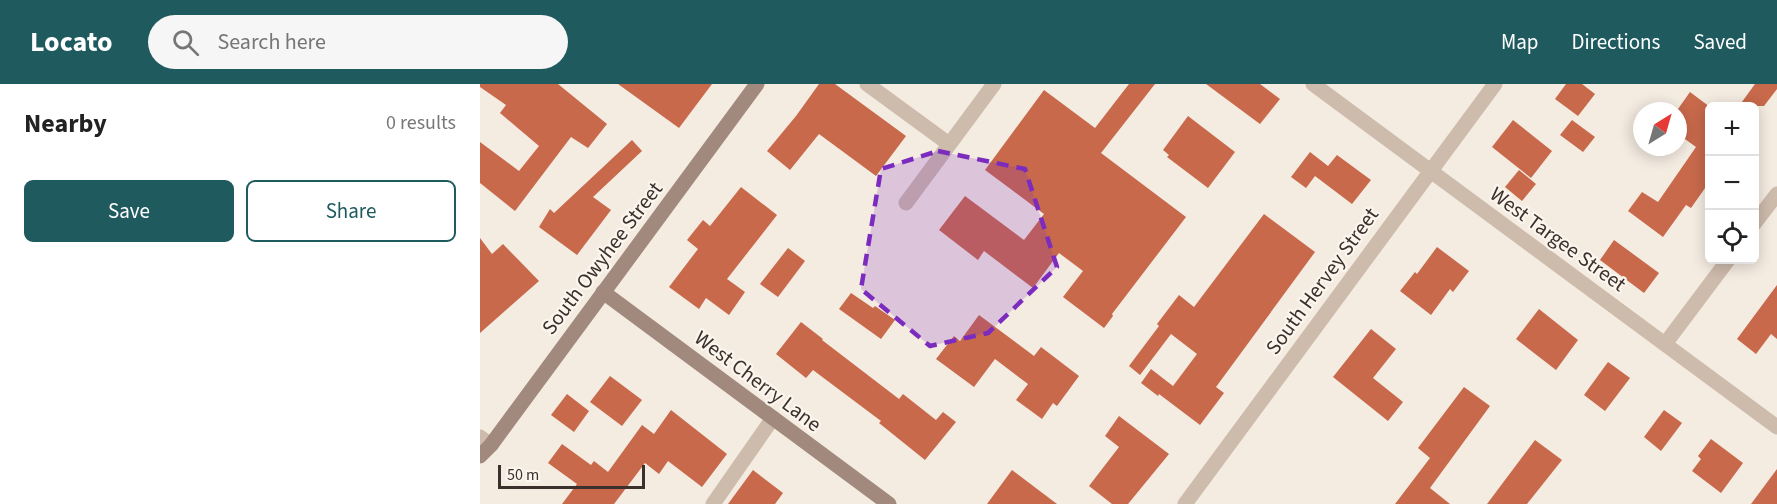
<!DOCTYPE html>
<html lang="en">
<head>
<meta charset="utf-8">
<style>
	:root { --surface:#fff; --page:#f6f6f6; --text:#222; --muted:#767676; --line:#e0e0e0; --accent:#1f5a5e }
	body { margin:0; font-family:"Source Sans 3",sans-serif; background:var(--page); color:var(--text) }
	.controls { position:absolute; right:18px; top:18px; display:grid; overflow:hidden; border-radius:9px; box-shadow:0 3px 15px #0003 }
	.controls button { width:54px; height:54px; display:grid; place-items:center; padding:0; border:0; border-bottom:2px solid var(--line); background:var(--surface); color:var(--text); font:30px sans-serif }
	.compass { position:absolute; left:1153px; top:18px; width:54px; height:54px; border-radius:50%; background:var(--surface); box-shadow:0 3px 15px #0003; rotate:37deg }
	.scale { position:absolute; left:18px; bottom:15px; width:147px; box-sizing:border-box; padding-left:6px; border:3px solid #3b302b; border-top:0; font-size:16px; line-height:21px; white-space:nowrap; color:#3b302b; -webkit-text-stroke:4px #fbf5ee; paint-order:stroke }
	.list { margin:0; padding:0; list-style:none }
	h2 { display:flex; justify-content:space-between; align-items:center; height:78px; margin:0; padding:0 24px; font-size:26px }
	h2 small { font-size:20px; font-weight:400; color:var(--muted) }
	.actions { display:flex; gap:12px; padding:18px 24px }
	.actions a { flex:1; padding:14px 0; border:2px solid var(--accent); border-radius:9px; text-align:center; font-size:21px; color:var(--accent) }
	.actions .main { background:var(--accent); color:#fff }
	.icon { flex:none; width:33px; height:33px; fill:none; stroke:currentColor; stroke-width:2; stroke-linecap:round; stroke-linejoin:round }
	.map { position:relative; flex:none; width:1297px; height:420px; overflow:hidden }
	header { display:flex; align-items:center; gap:36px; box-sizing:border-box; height:84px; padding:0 30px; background:var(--accent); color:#fff }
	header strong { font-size:28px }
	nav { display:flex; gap:33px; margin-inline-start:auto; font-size:21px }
	.search { width:420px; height:54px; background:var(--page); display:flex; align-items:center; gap:15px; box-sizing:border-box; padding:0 21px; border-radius:33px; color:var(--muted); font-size:22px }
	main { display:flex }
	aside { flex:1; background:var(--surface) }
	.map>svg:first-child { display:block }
</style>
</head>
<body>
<header>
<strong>Locato</strong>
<div class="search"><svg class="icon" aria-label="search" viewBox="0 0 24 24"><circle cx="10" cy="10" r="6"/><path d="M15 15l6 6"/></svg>Search here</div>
<nav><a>Map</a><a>Directions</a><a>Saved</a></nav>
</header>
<main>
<aside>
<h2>Nearby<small>0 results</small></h2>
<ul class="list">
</ul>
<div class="actions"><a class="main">Save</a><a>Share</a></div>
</aside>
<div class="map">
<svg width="1297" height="420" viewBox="0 0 1297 420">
	<rect width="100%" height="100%" fill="#f4ebe1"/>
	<g fill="#c8694b">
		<polygon points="0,0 78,0 127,40 108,64 91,53 35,127 0,99 0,58 39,87 59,62 20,29 26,21 0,3"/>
		<polygon points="138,0 232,0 199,44"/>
		<polygon points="339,0 355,0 426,52 396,92 339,50 310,86 287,67 316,32"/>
		<polygon points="649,0 675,0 621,69 706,133 632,230 633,232 624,244 583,213 603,187 579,169 553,204 504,167 498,176 459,146 485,112 544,156 564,130 505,86 564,6 615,44"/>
		<polygon points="726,0 780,0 800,15 780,40"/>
		<polygon points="1086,0 1102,0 1115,10 1098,32 1075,15"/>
		<polygon points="1275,0 1297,0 1297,5 1284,22 1259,22"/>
		<polygon points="1210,8 1230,23 1230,97 1211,124 1206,121 1183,153 1148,127 1162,108 1178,118 1216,63 1198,50 1198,25"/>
		<polygon points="708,32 755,68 728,104 687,73 689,71 683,66"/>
		<polygon points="1033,36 1072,67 1051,94 1012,63"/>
		<polygon points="1092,36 1115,53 1103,68 1080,51"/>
		<polygon points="152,56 162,67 113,113 131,126 97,171 59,143 70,125 74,129"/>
		<polygon points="830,68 848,82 857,71 891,96 872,120 835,92 826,104 811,93"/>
		<polygon points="1039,86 1056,100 1042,117 1025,103"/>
		<polygon points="261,103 297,131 247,195 265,208 249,231 226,214 219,225 189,203 218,165 207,156 223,136 230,142"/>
		<polygon points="784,130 835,168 736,303 744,309 720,341 679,310 678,312 661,299 671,285 693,302 717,270 691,250 660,291 649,282 679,242 677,240 699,211 714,223"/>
		<polygon points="0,154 12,170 23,160 59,197 0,249"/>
		<polygon points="1134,156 1179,189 1164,209 1120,176"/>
		<polygon points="957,163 989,187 973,208 970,205 951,231 920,207 935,188 937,190"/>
		<polygon points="308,164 325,177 298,213 280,200"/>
		<polygon points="1297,201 1297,255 1291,250 1276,270 1257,255"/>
		<polygon points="371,209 393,224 395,222 415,236 401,255 359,225"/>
		<polygon points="1059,225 1098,256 1076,286 1036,255"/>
		<polygon points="499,231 554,272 561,263 599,292 577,322 573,319 562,335 536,316 548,300 515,275 494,303 456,275 474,252 480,257"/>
		<polygon points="321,238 343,255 342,256 419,315 423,310 456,336 463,328 476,338 445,376 399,339 401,337 333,286 326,294 296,270"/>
		<polygon points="891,245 916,265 893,294 923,318 908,337 853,293"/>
		<polygon points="1128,278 1150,294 1125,327 1104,311"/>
		<polygon points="130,292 162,316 142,342 110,318"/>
		<polygon points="984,303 1010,322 950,404 970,420 915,420 950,374 938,364"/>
		<polygon points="87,310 109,327 94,348 71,331"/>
		<polygon points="191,326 247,370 222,403 188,377 179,390 165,379 134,420 82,420 97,400 68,379 82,360 111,381 114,377 128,388 162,341 174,350"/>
		<polygon points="1184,326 1202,339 1181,367 1164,353"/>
		<polygon points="639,332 689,370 648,420 632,420 609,402 639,363 625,352"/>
		<polygon points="1231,355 1263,379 1241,409 1212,387 1221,375 1218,372"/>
		<polygon points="1055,356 1082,376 1047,420 1007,420"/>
		<polygon points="1297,385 1297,420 1271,420"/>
		<polygon points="273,386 303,409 295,420 248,420"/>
		<polygon points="532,386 577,420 507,420"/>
	</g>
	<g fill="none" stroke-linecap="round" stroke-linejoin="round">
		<g stroke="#cdbbac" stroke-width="15">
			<polyline points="387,0 469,60"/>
			<polyline points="833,0 1297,343"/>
			<polyline points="426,119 514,0"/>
			<polyline points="1274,140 1297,110"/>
			<polyline points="1185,260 1248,176"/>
			<polyline points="0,353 11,361"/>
			<polyline points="233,420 293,334"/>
			<polyline points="705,420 1015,0"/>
		</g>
		<g stroke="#a18a7d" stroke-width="15">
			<polyline points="123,208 409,420"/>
			<polyline points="0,372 11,361 277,0"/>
		</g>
	</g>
	<path fill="#7b2cbf" fill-opacity="0.2" stroke="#7b2cbf" stroke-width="4.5" stroke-dasharray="12 8" stroke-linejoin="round" d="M458,67L545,85L577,183L508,249L450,262L381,205L401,85Z"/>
	<g text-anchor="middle" stroke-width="4.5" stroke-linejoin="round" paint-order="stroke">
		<g font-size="21" fill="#3b302b" stroke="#fbf5ee">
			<text transform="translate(1078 155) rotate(36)" y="7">West Targee Street</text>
			<text transform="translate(122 174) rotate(-53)" y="7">South Owyhee Street</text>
			<text transform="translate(842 197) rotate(-54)" y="7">South Hervey Street</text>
			<text transform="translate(278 297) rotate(37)" y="7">West Cherry Lane</text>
		</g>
	</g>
</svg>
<div class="controls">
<button>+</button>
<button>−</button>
<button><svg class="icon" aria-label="locate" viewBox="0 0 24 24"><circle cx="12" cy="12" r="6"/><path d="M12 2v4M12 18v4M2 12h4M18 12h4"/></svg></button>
</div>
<svg class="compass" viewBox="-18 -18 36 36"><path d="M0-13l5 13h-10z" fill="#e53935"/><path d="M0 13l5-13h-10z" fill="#767676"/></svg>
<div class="scale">50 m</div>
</div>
</main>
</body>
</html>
